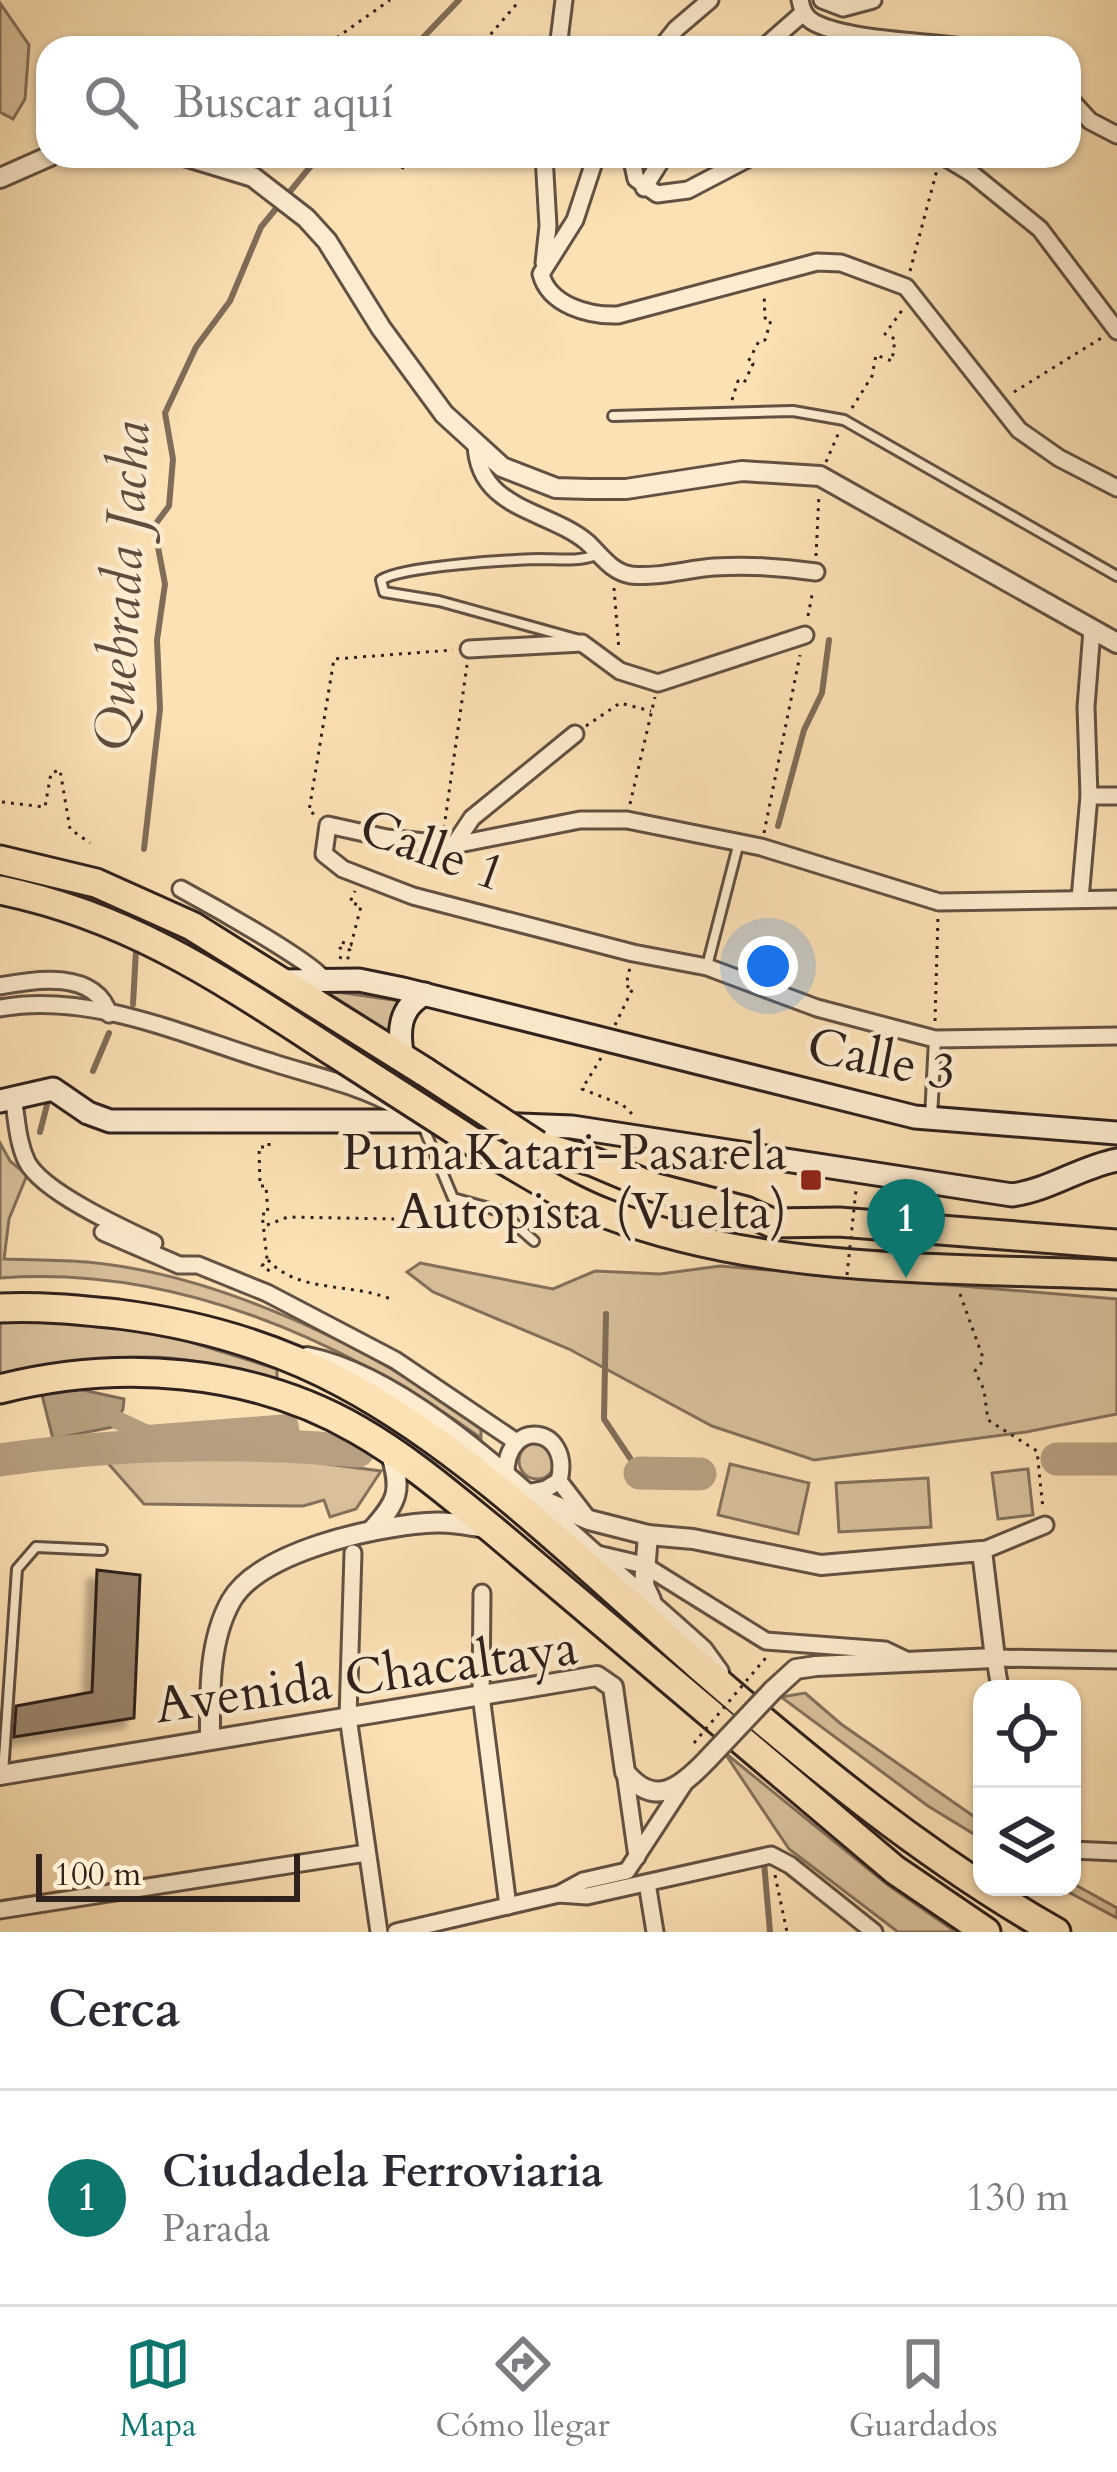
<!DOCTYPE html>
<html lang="es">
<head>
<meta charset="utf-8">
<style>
	:root { --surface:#fff; --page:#f2f2f3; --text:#2b2b33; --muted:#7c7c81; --line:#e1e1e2; --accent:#0f766e }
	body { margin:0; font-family:Cardo,serif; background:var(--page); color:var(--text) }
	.controls { position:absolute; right:36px; bottom:36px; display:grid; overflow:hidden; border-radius:24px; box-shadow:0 3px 9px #0004 }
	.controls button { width:108px; height:108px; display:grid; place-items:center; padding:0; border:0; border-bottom:3px solid var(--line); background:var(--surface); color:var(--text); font:60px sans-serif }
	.scale { position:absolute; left:36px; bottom:30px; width:264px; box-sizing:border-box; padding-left:12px; border:6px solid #2f211c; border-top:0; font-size:33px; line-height:42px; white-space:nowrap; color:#2f211c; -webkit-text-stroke:9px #fdeccf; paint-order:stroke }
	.you { position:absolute; left:768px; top:966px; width:42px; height:42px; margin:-30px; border:9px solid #fff; border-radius:50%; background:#1a73e8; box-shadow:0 0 0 18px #1a73e833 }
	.badge { display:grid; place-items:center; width:78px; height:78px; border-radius:50%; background:var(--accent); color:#fff; font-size:39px; font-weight:700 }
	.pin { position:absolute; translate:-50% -99px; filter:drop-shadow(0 3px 6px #0008) }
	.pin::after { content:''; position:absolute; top:63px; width:42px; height:36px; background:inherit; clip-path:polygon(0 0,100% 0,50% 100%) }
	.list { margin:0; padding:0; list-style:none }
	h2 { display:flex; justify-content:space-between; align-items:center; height:156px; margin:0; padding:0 48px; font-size:51px }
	h2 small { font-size:39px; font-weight:400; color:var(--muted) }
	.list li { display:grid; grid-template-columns:78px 1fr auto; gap:36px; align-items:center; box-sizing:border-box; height:216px; padding:0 48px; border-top:3px solid var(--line) }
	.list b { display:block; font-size:45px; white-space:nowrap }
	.list p { margin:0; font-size:39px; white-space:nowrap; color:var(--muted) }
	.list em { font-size:39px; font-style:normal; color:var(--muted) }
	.icon { flex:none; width:66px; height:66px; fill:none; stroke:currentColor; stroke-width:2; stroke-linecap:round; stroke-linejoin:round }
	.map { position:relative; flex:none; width:1117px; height:1932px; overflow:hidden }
	.search { position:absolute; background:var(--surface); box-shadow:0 3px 9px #0004; left:36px; right:36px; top:36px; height:132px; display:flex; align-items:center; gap:30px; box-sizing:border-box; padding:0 42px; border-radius:36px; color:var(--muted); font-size:45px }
	.sheet { height:372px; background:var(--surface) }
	nav { display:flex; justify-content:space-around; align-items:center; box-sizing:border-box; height:168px; border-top:3px solid var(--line); background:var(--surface); font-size:33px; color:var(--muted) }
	nav a { display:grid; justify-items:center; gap:6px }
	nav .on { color:var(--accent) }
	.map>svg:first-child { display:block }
</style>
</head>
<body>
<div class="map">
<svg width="1117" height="1932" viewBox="0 0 1117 1932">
	<defs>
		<filter id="shadow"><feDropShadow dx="-9" dy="9" stdDeviation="3" flood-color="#0004"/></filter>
	</defs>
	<rect width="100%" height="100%" fill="#fce1b5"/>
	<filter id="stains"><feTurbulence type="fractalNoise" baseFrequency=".00167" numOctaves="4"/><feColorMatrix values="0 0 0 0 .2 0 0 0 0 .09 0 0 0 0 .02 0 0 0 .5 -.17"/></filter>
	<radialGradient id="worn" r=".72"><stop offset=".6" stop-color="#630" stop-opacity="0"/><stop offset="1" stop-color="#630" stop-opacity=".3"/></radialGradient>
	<g fill="#d9c09b" stroke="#84705c" stroke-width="3">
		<polygon points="0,3 29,45 25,99 13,119 0,112"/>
		<polygon points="330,991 400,1001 388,1031 328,993"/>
		<path d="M0,1143L10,1161L27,1175L9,1219L4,1259C31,1260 59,1260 87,1262C219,1274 377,1349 481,1429V1438C341,1339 175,1265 0,1278Z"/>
		<polygon points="420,1263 553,1289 595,1271 660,1274 720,1266 1117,1299 1117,1414 1026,1432 814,1460 712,1426 569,1349 433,1292 407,1272"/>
		<path d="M0,1322L78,1323L171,1336L277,1369V1379C235,1371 192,1357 148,1357C98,1357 49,1365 0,1377Z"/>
		<circle cx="537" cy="1461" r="18"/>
		<polygon points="282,1458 381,1471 356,1509 330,1517 324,1500 303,1506 144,1504 106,1461"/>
		<polygon points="730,1464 809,1483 798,1534 718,1515"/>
		<polygon points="1028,1469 1033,1515 998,1519 992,1473"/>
		<polygon points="928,1478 931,1527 839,1532 836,1483"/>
		<polygon points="805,1693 841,1724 982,1822 982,1839 928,1806 781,1697"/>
		<polygon points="724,1752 888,1885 956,1932 898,1932 789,1849"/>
		<polygon points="1072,1883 1117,1908 1117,1918 1059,1887 1072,1887"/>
	</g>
	<polygon fill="#b6a081" stroke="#806d59" stroke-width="3" points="69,1387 124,1399 123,1409 113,1427 53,1439 41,1391"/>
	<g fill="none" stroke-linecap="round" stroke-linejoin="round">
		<g stroke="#806d59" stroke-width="6">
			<polyline points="413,48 459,0"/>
			<polyline points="778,826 804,730 822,693 829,640"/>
			<polyline points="144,849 160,709 157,640 165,584 154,526 169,506 173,459 165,413 196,347 230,301 261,227 319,156"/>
			<polyline points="133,1004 136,950"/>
			<polyline points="93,1071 109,1033"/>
			<polyline points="40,1132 48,1101 53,1098"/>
			<polyline points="606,1314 604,1419 640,1473"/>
			<polyline points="764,1862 770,1932"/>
		</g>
		<polyline stroke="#b6a081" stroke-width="18" points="117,1420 147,1434 289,1423 293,1446"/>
		<g stroke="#b6a081" stroke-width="33">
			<polyline points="1057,1459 1117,1459"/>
			<path d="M0,1460C116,1443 241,1441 358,1451"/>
			<polyline points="640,1473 700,1474"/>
		</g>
	</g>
	<polygon fill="#9a856c" stroke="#2f211c" stroke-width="3" filter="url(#shadow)" points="97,1570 140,1575 134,1718 14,1737 16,1706 92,1692"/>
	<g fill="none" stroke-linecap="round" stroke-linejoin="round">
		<defs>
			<g id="service">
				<polyline points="613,416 793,411 844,420 1117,576"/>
				<path d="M576,639L439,601L384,592L381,580C402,566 509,560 539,559C559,559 578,562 596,555"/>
				<polyline points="707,966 739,842"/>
				<polyline points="423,1126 453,1198 500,1211 534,1241"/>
				<polyline points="3,1773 17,1569 36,1547 102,1550"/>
			</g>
			<polyline id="pedestrian" points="931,1118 935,1039"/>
			<g id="minor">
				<path d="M800,0C802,10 805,18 815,23C851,41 928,41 970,48"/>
				<polyline points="822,0 843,8 873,0"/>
				<polyline points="558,48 564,0"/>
				<polyline points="661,48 676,29 710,0"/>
				<polyline points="763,48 803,13"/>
				<polyline points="1069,98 1090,121 1117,135"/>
				<polyline points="544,156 548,226 544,263"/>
				<path d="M596,156L575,220L541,274C549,305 588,316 618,315L817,262L841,263L906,287L1019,430L1059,458L1117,488"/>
				<polyline points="631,156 636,179 657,194 688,190 753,156"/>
				<polyline points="943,156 971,173 1040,229 1117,331"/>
				<polyline points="644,188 664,156"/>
				<path d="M476,444C478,510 547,509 587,542C600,554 611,572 631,575C658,578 687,569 714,567C747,565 783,567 816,572"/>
				<polyline points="469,649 582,643 620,671 658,683 805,635"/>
				<polyline points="1089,796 1117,796"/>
				<polyline points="454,845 472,818 575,734"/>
				<path d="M181,889C205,902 317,964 325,981"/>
				<polyline points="1080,899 1089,796 1086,707 1092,630"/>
				<polyline points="1117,899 939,902 761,847 627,820 580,820 454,845 387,838 328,825 324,854 343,869 413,896 633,953 707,967 817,1008 935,1039 1117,1036"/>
				<path d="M0,986C36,979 95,970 109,1014"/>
				<path d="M0,1008C91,991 188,1037 274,1063C314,1076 362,1086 397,1107"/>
				<path d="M13,1097C17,1119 17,1141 27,1162C43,1192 122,1228 154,1243"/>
				<polyline points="103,1232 179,1265 198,1265 267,1293 395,1360 515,1441"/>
				<path d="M506,1475C505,1416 573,1426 559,1481L546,1489L526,1493"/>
				<polyline points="559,1481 589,1520"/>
				<polyline points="982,1551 1045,1525"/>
				<polyline points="353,1553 348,1717 379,1932"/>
				<polyline points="593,1553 644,1565 766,1641 885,1650 906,1660"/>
				<polyline points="482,1593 481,1695 508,1906"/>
				<polyline points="1000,1689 995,1658 1117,1660"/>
				<polyline points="625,1772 637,1857"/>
				<polyline points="1072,1850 1117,1852"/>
				<polyline points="647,1883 655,1932"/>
				<polyline points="559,1894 583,1881 627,1871 684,1784"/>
				<polyline points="0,1910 366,1853"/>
				<polyline points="396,1932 559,1894 587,1896 771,1855 790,1865 874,1932"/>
			</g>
			<g id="tertiary">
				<polyline points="184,156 253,177 306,218 327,241 381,328 444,414 502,467 556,488 589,489 626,489 742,471 820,476 1117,643"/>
				<polyline points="0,178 50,156"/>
				<path d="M307,1357C403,1376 507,1476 579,1540C620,1577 662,1613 703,1650L719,1672"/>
				<polyline points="526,1493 589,1520 648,1535 693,1539 821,1565 982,1551 995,1658 816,1666 796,1669 773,1690"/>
				<path d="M371,1531C399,1500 402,1491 390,1451"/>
				<polyline points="648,1535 644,1585 651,1600"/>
				<path d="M210,1739C210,1694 208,1642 231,1601C259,1552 372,1527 426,1523C447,1521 469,1525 491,1529"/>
				<path d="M0,1775L597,1676L613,1687L625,1772C655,1809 681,1787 707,1760"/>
			</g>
			<g id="secondary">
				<polyline points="282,981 359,980 403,989 915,1117 1117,1133"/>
				<path d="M403,1059C398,1032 398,1008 425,994"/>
				<path d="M0,1101L53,1089L88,1113L110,1121H421L572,1127L1012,1195C1050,1190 1080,1167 1117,1160"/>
			</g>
			<g id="motorway">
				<polyline points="0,860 96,883 192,926 425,1072"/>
				<path d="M0,890C132,917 224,981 335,1053"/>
				<path d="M478,1145C520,1168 562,1197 607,1214C769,1275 947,1267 1117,1275"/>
				<polyline points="537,1145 594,1162 653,1187 746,1211 772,1223 839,1222 1117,1244"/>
				<path d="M0,1308C39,1306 79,1310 118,1314C196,1324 274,1346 343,1383C471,1451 590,1571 699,1666C812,1764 926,1858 1056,1932"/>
				<path d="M0,1389C119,1359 251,1368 358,1430C407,1458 449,1494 492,1529L895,1870L986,1932"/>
			</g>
		</defs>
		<use href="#service" stroke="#625142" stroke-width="14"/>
		<use href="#pedestrian" stroke="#625142" stroke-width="16"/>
		<use href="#minor" stroke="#625142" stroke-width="21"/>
		<use href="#tertiary" stroke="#625142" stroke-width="24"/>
		<use href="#secondary" stroke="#2f211c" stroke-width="27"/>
		<use href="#motorway" stroke="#2f211c" stroke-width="33"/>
		<g stroke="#2f211c" stroke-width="3" stroke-dasharray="3 6" stroke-linecap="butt">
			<polyline points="322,48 390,0"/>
			<polyline points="479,48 520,0"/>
			<polyline points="402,169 409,156"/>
			<polyline points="910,271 937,170"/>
			<polyline points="1014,392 1103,337"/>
			<polyline points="732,400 738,381 744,383 753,364 748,362 759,341 765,340 771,320 765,318 764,293"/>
			<polyline points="852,408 872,376 876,355 892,361 895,339 885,334 903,309"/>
			<polyline points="826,462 839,432"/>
			<polyline points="816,556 819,494"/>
			<polyline points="614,588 619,650"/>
			<polyline points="808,616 813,590"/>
			<polyline points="586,726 620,703 651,711"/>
			<polyline points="2,802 45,807 51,773 60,770 70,829 90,843"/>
			<polyline points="630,804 655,697"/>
			<polyline points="314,814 309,811 334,659 453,650"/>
			<polyline points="444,828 467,665"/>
			<polyline points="764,833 800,655"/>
			<polyline points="340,959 341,956 348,958 350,950 340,948 341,942 351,945 361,906 350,902 355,891"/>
			<polyline points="935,1021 938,916"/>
			<polyline points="615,1025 633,988 626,986 630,967"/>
			<polyline points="601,1058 582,1089 623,1105 636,1118"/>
			<polyline points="269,1143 269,1147 259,1147 260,1186 266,1186 268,1214 262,1214 267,1259 262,1266 274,1274"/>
			<polyline points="267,1225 288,1217 394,1219"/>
			<path d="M268,1260C299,1294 352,1282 393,1300"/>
			<polyline points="960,1294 982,1355 982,1362 975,1371 984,1390 988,1420 1037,1451 1043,1509"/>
			<polyline points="775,1875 787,1932"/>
		</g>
		<use href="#service" stroke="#fdeccf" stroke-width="8"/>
		<use href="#pedestrian" stroke="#fdeccf" stroke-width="10"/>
		<use href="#minor" stroke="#fdeccf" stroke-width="15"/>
		<use href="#tertiary" stroke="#fdeccf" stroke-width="18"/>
		<use href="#secondary" stroke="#fdeccf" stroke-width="21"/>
		<use href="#motorway" stroke="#fce1b5" stroke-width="27"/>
		<defs>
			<polyline id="tertiary-bridge" points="707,1760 773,1690"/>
			<g id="motorway-bridge">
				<polyline points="335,1053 478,1145"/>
				<polyline points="425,1072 537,1145"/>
			</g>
		</defs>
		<use href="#tertiary-bridge" stroke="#625142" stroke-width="24" stroke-linecap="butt"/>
		<use href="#motorway-bridge" stroke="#2f211c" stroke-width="33" stroke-linecap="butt"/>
		<g stroke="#2f211c" stroke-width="3" stroke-dasharray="3 6" stroke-linecap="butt">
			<polyline points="847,1275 856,1190"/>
			<polyline points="694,1743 769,1654"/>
		</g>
		<use href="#tertiary-bridge" stroke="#fdeccf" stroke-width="18"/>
		<use href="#motorway-bridge" stroke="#fce1b5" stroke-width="27"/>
	</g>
	<rect fill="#8f2418" stroke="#fdeccf" stroke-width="4.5" x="799" y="1168" width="24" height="24" rx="6"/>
	<g text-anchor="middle" stroke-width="9" stroke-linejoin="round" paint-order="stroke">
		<g font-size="51" fill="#2f211c" stroke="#fdeccf">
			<text transform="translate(433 849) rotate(20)" y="18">Calle 1</text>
			<text transform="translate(882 1058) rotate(11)" y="18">Calle 3</text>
			<text transform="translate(366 1675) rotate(-8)" y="18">Avenida Chacaltaya</text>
		</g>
		<g font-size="51" fill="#2f211c" stroke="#fdeccf" text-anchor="end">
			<text x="787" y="1169">PumaKatari-Pasarela<tspan x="787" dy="59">Autopista (Vuelta)</tspan></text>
		</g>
		<g font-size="54" font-style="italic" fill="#5e4d3f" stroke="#fdeccf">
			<text transform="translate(121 586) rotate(-87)" y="19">Quebrada Jacha</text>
		</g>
	</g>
	<rect width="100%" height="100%" filter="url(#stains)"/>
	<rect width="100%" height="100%" fill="url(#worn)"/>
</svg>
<div class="controls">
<button><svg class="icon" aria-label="locate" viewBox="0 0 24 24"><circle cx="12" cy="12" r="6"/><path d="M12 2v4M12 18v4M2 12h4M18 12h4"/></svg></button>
<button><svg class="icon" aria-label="layers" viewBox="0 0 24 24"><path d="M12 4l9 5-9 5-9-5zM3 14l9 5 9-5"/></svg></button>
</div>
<div class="scale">100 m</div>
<div class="you"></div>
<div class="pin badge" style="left:906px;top:1278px">1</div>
<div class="search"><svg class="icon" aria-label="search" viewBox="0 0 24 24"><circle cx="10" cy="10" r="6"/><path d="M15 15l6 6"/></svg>Buscar aquí</div>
</div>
<section class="sheet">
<h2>Cerca<small></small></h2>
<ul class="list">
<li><span class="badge">1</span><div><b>Ciudadela Ferroviaria</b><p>Parada</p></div><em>130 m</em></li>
</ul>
</section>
<nav>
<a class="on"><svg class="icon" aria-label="map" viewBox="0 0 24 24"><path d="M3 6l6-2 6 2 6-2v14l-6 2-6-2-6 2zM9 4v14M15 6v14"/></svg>Mapa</a>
<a><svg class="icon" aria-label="directions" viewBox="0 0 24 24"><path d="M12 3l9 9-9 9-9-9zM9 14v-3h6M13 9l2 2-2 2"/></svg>Cómo llegar</a>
<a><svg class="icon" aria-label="saved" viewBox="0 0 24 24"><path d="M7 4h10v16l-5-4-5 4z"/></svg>Guardados</a>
</nav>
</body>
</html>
